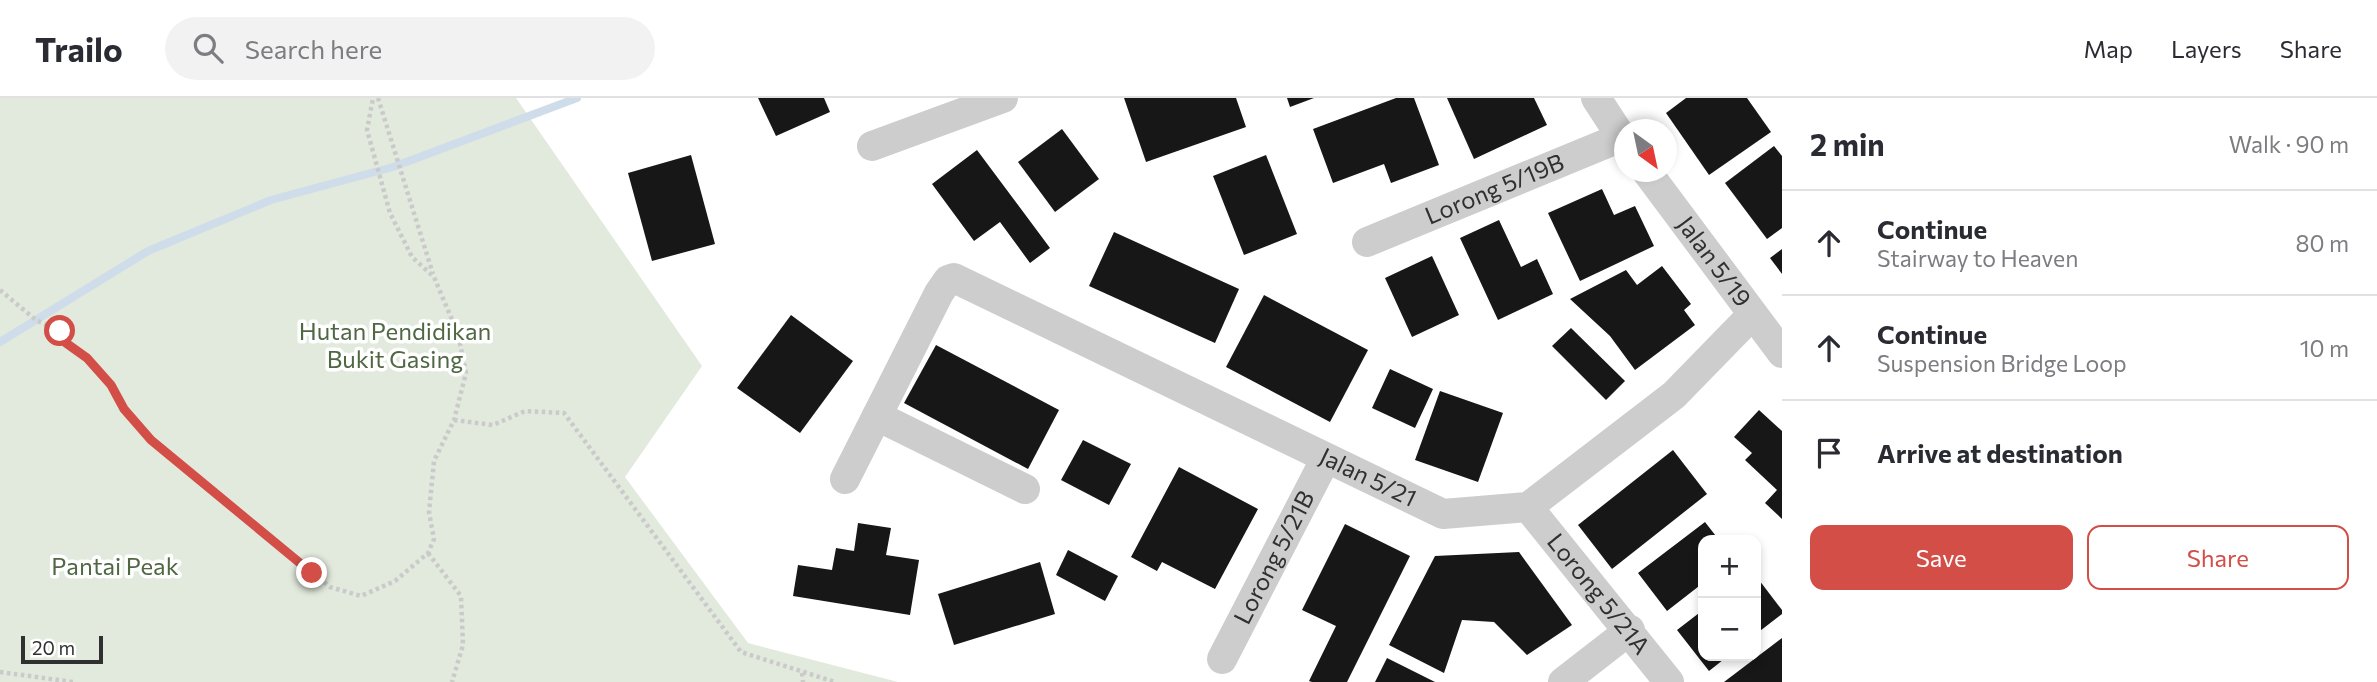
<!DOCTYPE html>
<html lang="en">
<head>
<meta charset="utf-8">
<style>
	:root { --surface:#fff; --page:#f2f2f3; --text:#2b2b33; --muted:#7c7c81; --line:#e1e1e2; --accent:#d24e47 }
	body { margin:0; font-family:Commissioner,sans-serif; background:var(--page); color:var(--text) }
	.controls { position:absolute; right:21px; bottom:21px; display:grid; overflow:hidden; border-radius:14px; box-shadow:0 4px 10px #0003 }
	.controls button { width:63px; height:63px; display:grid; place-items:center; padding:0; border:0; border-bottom:2px solid var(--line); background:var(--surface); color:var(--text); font:35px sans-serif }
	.compass { position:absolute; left:1614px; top:21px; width:63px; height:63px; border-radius:50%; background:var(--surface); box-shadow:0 4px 10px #0003; rotate:147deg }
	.scale { position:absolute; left:21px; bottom:18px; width:82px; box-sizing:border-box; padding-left:7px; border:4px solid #303030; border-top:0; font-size:19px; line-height:24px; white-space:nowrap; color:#303030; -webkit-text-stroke:5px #fff; paint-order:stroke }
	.stop { position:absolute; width:21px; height:21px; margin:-16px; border:5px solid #d24e47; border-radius:50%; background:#fff }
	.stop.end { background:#d24e47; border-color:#fff; box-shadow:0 2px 7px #0008 }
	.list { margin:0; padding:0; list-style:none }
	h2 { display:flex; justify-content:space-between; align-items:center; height:91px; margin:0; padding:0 28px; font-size:30px }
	h2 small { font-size:23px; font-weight:400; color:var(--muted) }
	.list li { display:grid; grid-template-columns:46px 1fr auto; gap:21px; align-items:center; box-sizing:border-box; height:105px; padding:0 28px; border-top:2px solid var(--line) }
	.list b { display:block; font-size:26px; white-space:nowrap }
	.list p { margin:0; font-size:23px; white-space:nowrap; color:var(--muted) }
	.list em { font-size:23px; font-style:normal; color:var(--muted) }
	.actions { display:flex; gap:14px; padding:21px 28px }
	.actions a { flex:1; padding:16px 0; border:2px solid var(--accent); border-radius:14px; text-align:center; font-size:24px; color:var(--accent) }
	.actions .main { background:var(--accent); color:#fff }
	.icon { flex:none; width:38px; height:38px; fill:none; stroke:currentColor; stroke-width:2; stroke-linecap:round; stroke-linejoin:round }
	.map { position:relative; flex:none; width:1782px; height:584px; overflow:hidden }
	header { display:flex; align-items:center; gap:42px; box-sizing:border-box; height:98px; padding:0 35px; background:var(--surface); border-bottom:2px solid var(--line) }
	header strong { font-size:33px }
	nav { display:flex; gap:38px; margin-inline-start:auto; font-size:24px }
	.search { width:490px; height:63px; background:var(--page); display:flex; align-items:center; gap:18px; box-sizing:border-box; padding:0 24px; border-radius:38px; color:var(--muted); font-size:26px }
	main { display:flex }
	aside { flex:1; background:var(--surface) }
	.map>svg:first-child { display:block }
</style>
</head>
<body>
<header>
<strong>Trailo</strong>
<div class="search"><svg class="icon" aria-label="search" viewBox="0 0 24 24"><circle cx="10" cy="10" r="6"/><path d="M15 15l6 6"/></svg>Search here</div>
<nav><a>Map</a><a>Layers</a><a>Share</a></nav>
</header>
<main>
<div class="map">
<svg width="1782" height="584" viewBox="0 0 1782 584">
	<rect width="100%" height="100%" fill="#fff"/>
	<polygon fill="#e2e9dd" points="0,0 516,0 702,268 625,379 748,545 898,584 0,584"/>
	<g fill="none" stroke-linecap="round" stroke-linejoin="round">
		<polyline stroke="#cfdce9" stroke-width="8" points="0,244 148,153 271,102 393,69 577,0"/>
	</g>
	<g fill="#171717">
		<polygon points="758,0 824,0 830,14 776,38"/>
		<polygon points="1124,0 1236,0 1246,29 1146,64"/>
		<polygon points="1287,0 1314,0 1290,9"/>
		<polygon points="1396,0 1414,0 1439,67 1391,85 1384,66 1333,85 1313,31"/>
		<polygon points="1447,0 1534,0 1547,27 1474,61"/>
		<polygon points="1686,0 1747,0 1771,34 1709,77 1666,15"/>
		<polygon points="1062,31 1099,81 1055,114 1018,64"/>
		<polygon points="1774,48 1782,58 1782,130 1767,141 1725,85"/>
		<polygon points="977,52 1050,150 1030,165 1000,124 974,143 932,86"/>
		<polygon points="691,57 715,146 652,163 628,75"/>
		<polygon points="1266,57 1297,136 1244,157 1213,78"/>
		<polygon points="1602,91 1614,117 1635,108 1654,148 1580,183 1548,115"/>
		<polygon points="1499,122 1521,169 1537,161 1553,196 1498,222 1460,140"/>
		<polygon points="1114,134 1239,191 1215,245 1089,188"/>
		<polygon points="1782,151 1782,176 1770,160"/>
		<polygon points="1432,158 1459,217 1412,239 1385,180"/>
		<polygon points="1662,168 1691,206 1684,212 1695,227 1635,272 1610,238 1570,201 1626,172 1637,187"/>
		<polygon points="1264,197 1368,252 1330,324 1226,269"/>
		<polygon points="791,217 853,263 800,335 737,290"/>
		<polygon points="1571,230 1625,283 1606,302 1552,248"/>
		<polygon points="936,247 1059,312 1028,371 904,305"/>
		<polygon points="1390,271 1433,291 1415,330 1372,310"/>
		<polygon points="1440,293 1503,315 1478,384 1415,362"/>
		<polygon points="1759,312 1782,333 1782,421 1765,405 1777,392 1745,362 1752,355 1734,339"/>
		<polygon points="1083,342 1131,366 1109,407 1061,382"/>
		<polygon points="1673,352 1707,396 1612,471 1578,427"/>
		<polygon points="1179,369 1258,411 1215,491 1162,464 1157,473 1131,459"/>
		<polygon points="1705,424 1719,442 1703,442 1703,485 1667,513 1638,475"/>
		<polygon points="858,425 891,430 886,457 919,462 910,517 793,498 798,467 832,472 836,450 854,453"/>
		<polygon points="1345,426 1410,458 1347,584 1312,584 1309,583 1336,528 1302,512"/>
		<polygon points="1068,452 1118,478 1105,503 1056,477"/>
		<polygon points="1519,454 1572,527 1527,557 1494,524 1462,522 1444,575 1389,547 1435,458"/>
		<polygon points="1040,464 1055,516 954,547 938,496"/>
		<polygon points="1756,478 1782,512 1782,516 1756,536"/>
		<polygon points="1703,512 1703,558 1728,558 1709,573 1677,532"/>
		<polygon points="1782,540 1782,584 1724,584"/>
		<polygon points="1387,560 1435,584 1375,584"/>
	</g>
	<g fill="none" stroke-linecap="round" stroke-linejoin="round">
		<g stroke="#cacaca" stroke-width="4.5" stroke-dasharray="3.5 3.5" stroke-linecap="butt">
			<polyline points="378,0 433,176"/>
			<polyline points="0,192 36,222 60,233 66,245 87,260 111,287 124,311 151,342 330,489 361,498 395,483 428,455 434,441 429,414 434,363 454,322 466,275 458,236 434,179 412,159 390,115 367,32 373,0"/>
			<polyline points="454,322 493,327 525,313 564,315 741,554 835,584"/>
			<polyline points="428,455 461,498 463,547 452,584"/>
			<polyline points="0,574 73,584"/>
			<polyline points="802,575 803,584"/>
		</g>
		<g stroke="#cdcdcd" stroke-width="30">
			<polyline points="1596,0 1624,43"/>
			<polyline points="872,48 1003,0"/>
			<path id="s1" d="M1647,74L1782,255"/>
			<path id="s2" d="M1367,144L1622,39"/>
			<polyline points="877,318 1025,391"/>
			<path id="s3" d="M845,381L939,195L948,182L954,180L1443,416L1528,409L1674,297L1752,217"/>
			<path id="s4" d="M1528,409L1669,584"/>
			<path id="s5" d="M1222,561L1326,360"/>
			<polyline points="1563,584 1630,532"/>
		</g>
	</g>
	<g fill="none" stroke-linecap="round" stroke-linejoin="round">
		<polyline stroke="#d24e47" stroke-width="9" points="60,233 66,245 87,260 111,287 124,311 151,342 312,475"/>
	</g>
	<g text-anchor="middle" stroke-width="7" stroke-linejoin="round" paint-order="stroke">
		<g font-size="24" fill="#303030" stroke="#fff">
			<text dy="8" stroke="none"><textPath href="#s2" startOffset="138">Lorong 5/19B</textPath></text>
			<text dy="8" stroke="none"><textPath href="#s1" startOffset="112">Jalan 5/19</textPath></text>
			<text dy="8" stroke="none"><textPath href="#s3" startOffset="690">Jalan 5/21</textPath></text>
			<text dy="8" stroke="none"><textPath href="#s5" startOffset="114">Lorong 5/21B</textPath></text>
			<text dy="8" stroke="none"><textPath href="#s4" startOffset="112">Lorong 5/21A</textPath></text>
		</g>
		<g font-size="24" fill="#4f6742" stroke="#fff">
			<text x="395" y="242">Hutan Pendidikan<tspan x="395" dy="28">Bukit Gasing</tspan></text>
			<text x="115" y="477">Pantai Peak</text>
		</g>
	</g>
</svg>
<div class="controls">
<button>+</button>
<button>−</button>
</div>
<svg class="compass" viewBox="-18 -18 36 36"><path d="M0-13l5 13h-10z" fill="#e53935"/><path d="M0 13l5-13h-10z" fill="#7c7c81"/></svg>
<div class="scale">20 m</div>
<div class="stop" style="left:60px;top:233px"></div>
<div class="stop end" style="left:312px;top:475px"></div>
</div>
<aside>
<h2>2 min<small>Walk · 90 m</small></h2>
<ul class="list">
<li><svg class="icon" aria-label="ahead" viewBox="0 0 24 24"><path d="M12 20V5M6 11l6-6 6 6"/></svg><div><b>Continue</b><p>Stairway to Heaven</p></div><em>80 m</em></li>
<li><svg class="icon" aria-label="ahead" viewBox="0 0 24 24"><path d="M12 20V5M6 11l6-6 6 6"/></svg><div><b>Continue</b><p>Suspension Bridge Loop</p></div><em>10 m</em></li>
<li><svg class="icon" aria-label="arrive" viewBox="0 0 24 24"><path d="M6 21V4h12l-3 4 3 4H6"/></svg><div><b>Arrive at destination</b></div></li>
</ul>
<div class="actions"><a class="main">Save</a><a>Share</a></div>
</aside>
</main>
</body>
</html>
